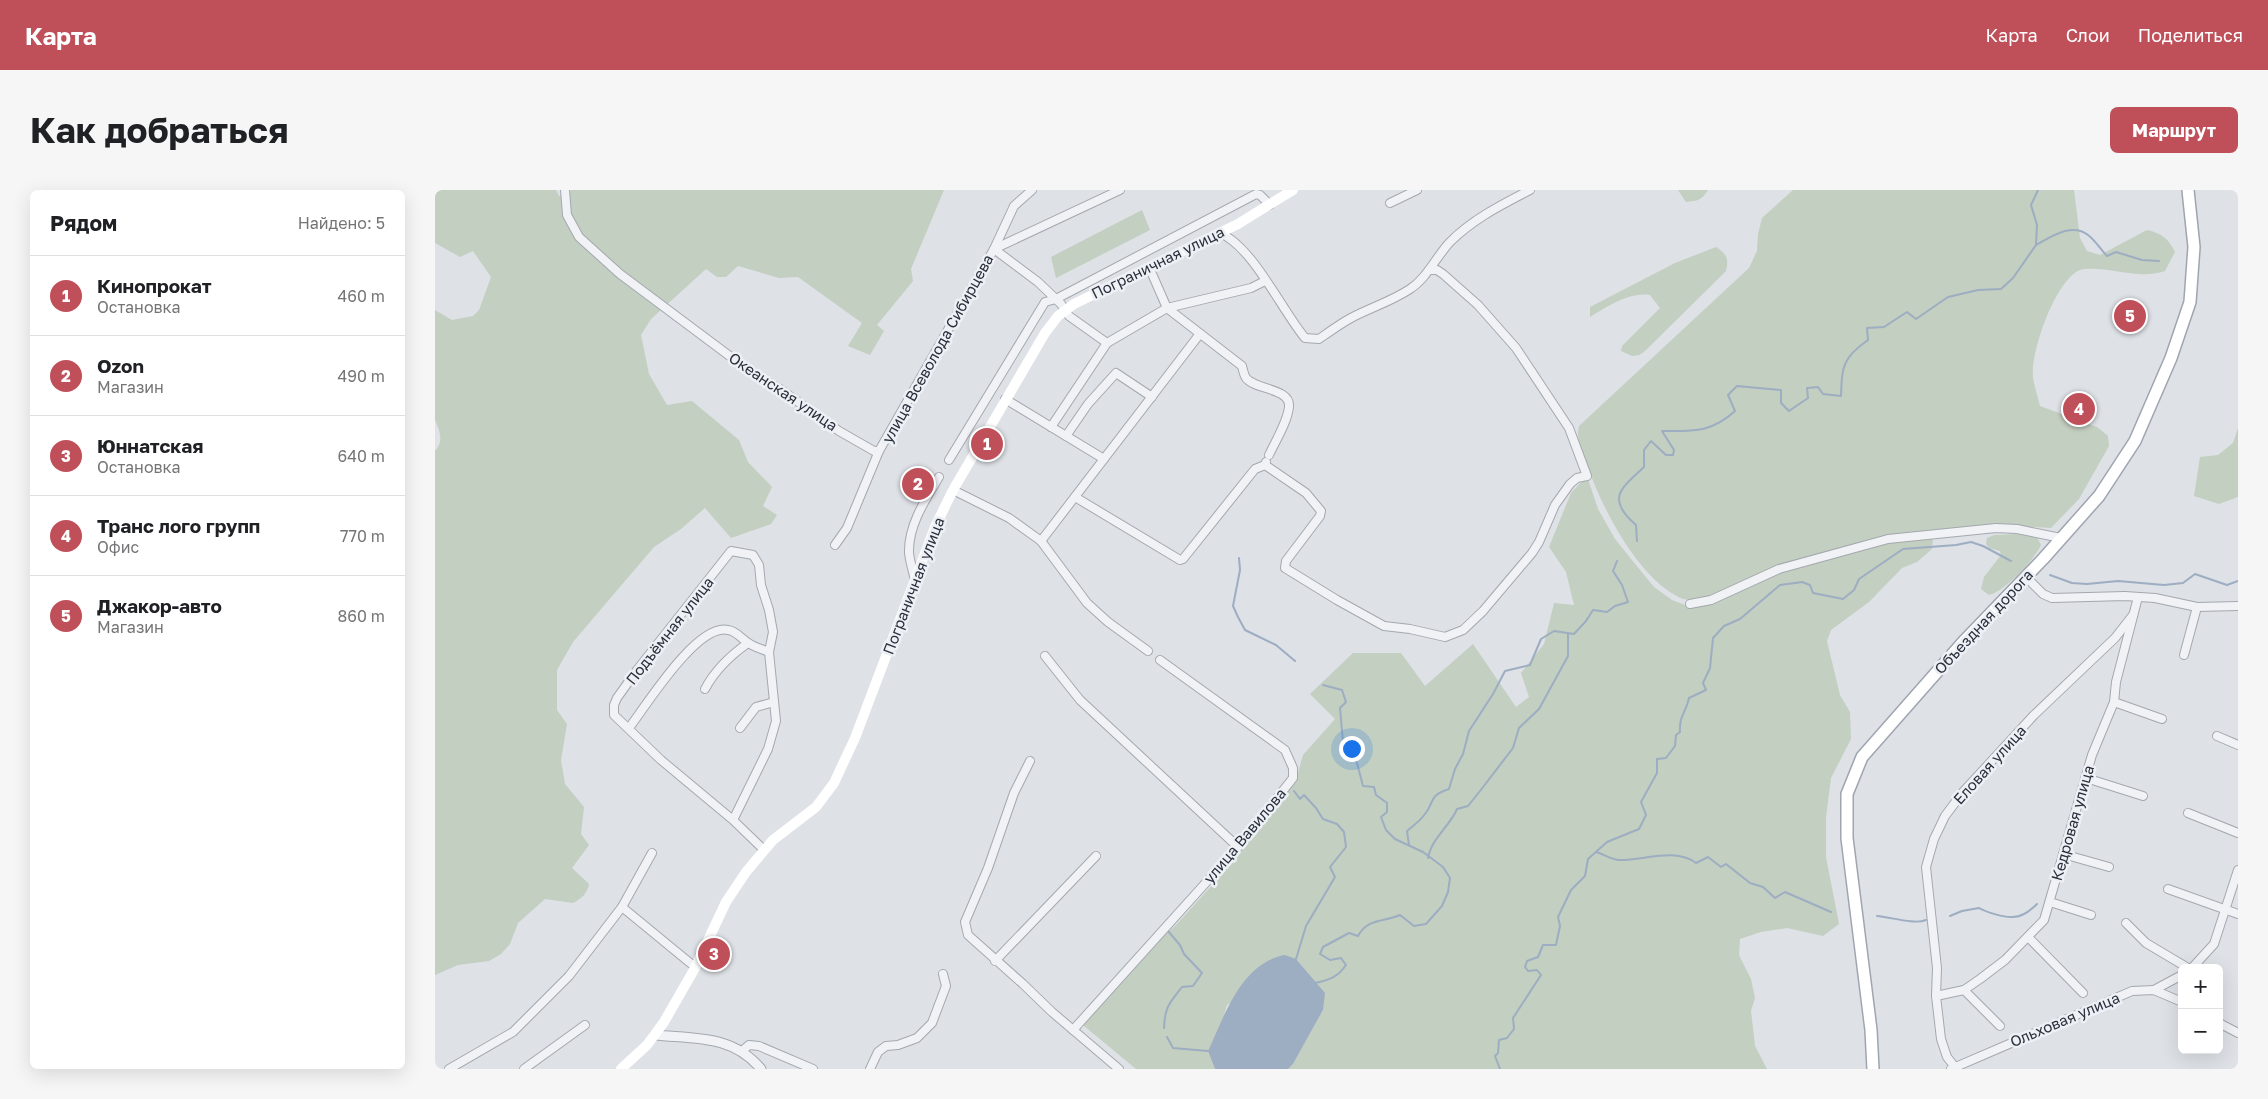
<!DOCTYPE html>
<html lang="ru">
<head>
<meta charset="utf-8">
<style>
	:root { --surface:#fff; --page:#f6f6f6; --text:#202124; --muted:#757577; --line:#e0e0e0; --accent:#bf505a }
	body { margin:0; font-family:"Golos Text",sans-serif; background:var(--page); color:var(--text) }
	.controls { position:absolute; right:15px; bottom:15px; display:grid; overflow:hidden; border-radius:8px; box-shadow:0 5px 20px #0002 }
	.controls button { width:45px; height:45px; display:grid; place-items:center; padding:0; border:0; border-bottom:1px solid var(--line); background:var(--surface); color:var(--text); font:25px sans-serif }
	.you { position:absolute; left:916px; top:558px; width:18px; height:18px; margin:-12px; border:4px solid #fff; border-radius:50%; background:#1a73e8; box-shadow:0 0 0 8px #1a73e833 }
	.badge { display:grid; place-items:center; width:32px; height:32px; border-radius:50%; background:var(--accent); color:#fff; font-size:16px; font-weight:700 }
	.pin { position:absolute; translate:-50% -50%; border:2px solid #fff; box-shadow:0 1px 5px #0006 }
	.list { margin:0; padding:0; list-style:none }
	h2 { display:flex; justify-content:space-between; align-items:center; height:65px; margin:0; padding:0 20px; font-size:21px }
	h2 small { font-size:16px; font-weight:400; color:var(--muted) }
	.list li { display:grid; grid-template-columns:32px 1fr auto; gap:15px; align-items:center; box-sizing:border-box; height:80px; padding:0 20px; border-top:1px solid var(--line) }
	.list b { display:block; font-size:19px; white-space:nowrap }
	.list p { margin:0; font-size:16px; white-space:nowrap; color:var(--muted) }
	.list em { font-size:16px; font-style:normal; color:var(--muted) }
	.map { position:relative; flex:none; width:1803px; height:879px; overflow:hidden; border-radius:8px }
	header { display:flex; align-items:center; gap:30px; box-sizing:border-box; height:70px; padding:0 25px; background:var(--accent); color:#fff }
	header strong { font-size:24px }
	nav { display:flex; gap:28px; margin-inline-start:auto; font-size:18px }
	.intro { display:flex; align-items:center; justify-content:space-between; box-sizing:border-box; height:120px; padding:0 30px }
	h1 { margin:0; font-size:35px }
	.button { padding:12px 22px; border-radius:8px; background:var(--accent); color:#fff; font-size:18px; font-weight:700 }
	main { display:flex; gap:30px; padding:0 30px }
	aside { flex:1; background:var(--surface); border-radius:8px; box-shadow:0 5px 20px #0002 }
	.map>svg:first-child { display:block }
</style>
</head>
<body>
<header>
<strong>Карта</strong>
<nav><a>Карта</a><a>Слои</a><a>Поделиться</a></nav>
</header>
<div class="intro"><h1>Как добраться</h1><a class="button">Маршрут</a></div>
<main>
<aside>
<h2>Рядом<small>Найдено: 5</small></h2>
<ul class="list">
<li><span class="badge">1</span><div><b>Кинопрокат</b><p>Остановка</p></div><em>460 m</em></li>
<li><span class="badge">2</span><div><b>Ozon</b><p>Магазин</p></div><em>490 m</em></li>
<li><span class="badge">3</span><div><b>Юннатская</b><p>Остановка</p></div><em>640 m</em></li>
<li><span class="badge">4</span><div><b>Транс лого групп</b><p>Офис</p></div><em>770 m</em></li>
<li><span class="badge">5</span><div><b>Джакор-авто</b><p>Магазин</p></div><em>860 m</em></li>
</ul>
</aside>
<div class="map">
<svg width="1803" height="879" viewBox="0 0 1803 879">
	<rect width="100%" height="100%" fill="#dee1e6"/>
	<g fill="#c3cfc0">
		<path d="M0,0H121L124,6L137,0H509L476,79L478,91L442,135L449,141L435,165L413,156L427,133L363,87L344,88L303,76L291,87H282L271,79L216,129L206,145L214,184L232,215L257,211L304,250L313,272L337,297L328,316L342,325L336,334L296,348L270,318L246,339L219,357L138,452L122,480V520L132,534L126,570L130,594L149,617L146,644L154,655L137,678L154,694C152,704 147,708 138,713L110,709L83,733L75,754L66,764L54,771L23,775L0,785V261C9,252 5,241 0,230V120L17,130L38,126L44,120L56,87L38,61L25,67L0,53Z"/>
		<path d="M1243,0H1273C1267,10 1262,11 1251,12Z"/>
		<path d="M1358,0H1639L1645,48L1652,61L1665,65L1712,40C1726,43 1734,49 1740,62L1730,81C1704,90 1677,77 1650,79C1623,80 1595,163 1598,187C1599,196 1603,207 1605,216L1662,237L1673,246L1674,256L1644,309L1616,338L1559,334L1524,340L1477,342L1349,374L1270,409C1259,411 1249,411 1240,405C1199,382 1164,312 1150,269C1146,258 1141,248 1144,236L1314,78L1322,61L1323,44L1327,28Z"/>
		<polygon points="707,20 715,40 621,88 616,67"/>
		<path d="M1281,57C1292,64 1294,69 1291,81L1210,161L1204,165L1197,166L1186,161L1187,156L1225,118L1215,105C1194,102 1173,116 1155,127V117L1240,73Z"/>
		<polygon points="1803,238 1803,307 1784,314 1759,306 1765,267 1783,265 1798,253"/>
		<polygon points="1152,286 1163,319 1180,349 1201,375 1219,397 1237,410 1255,417 1271,416 1341,382 1449,352 1494,348 1498,350 1497,359 1482,372 1467,378 1434,412 1396,440 1392,451 1405,505 1415,522 1416,549 1396,588 1391,627 1391,667 1404,734 1388,746 1352,738 1326,742 1305,749 1304,765 1316,789 1320,808 1316,821 1320,856 1332,879 853,879 858,874 888,820 889,803 861,769 792,815 787,833 773,861 780,879 701,879 648,835 720,754 741,735 798,672 861,590 868,565 900,529 875,504 918,463 966,463 990,496 1038,454 1081,517 1094,507 1086,483 1109,454 1119,413 1139,415 1131,382 1114,357 1136,303"/>
		<path d="M1581,344L1602,347L1606,355C1599,370 1570,401 1554,405L1546,399L1549,387L1566,365L1565,361L1554,358L1551,354L1552,348L1559,345Z"/>
	</g>
	<path fill="#9dadc2" d="M850,765L861,769L890,803L888,820L858,874L853,879H780L773,861C790,825 806,773 850,765Z"/>
	<g fill="none" stroke-linecap="round" stroke-linejoin="round">
		<g stroke="#9dadc2" stroke-width="2">
			<path d="M1601,55C1616,47 1637,32 1653,45C1660,50 1666,60 1672,66L1681,62L1707,70L1724,71"/>
			<path d="M1202,351L1201,335C1171,309 1185,299 1209,277V260L1216,251L1231,265H1238L1239,260L1227,241C1258,241 1276,243 1300,221L1293,205L1302,196L1346,200V213L1354,221L1373,208L1372,198L1383,197L1388,204L1406,206C1407,177 1407,168 1433,150L1432,138L1449,137L1472,122L1481,129L1513,107L1543,100L1566,99L1578,88L1601,55L1602,35L1596,15L1603,0"/>
			<polyline points="804,368 805,380 798,416 803,427 810,440 841,455 860,471"/>
			<polyline points="1615,385 1637,393 1652,394 1683,391 1729,395 1748,393 1760,384 1792,395 1803,391"/>
			<polyline points="859,601 865,609 869,605 881,618 888,629 902,634 909,642 911,657 895,677 900,687 871,736 861,769"/>
			<path d="M974,655L972,641C978,636 986,630 990,624C1000,611 993,606 1014,599L1020,579L1028,564L1034,541L1058,504L1070,481L1095,475L1106,449L1119,441L1139,444L1151,431L1158,420L1172,422L1180,416L1193,412L1187,395L1178,381L1182,371"/>
			<path d="M1161,662C1168,664 1176,669 1183,670C1208,671 1240,657 1261,673L1273,667L1286,677L1291,674L1315,693L1328,697L1340,708L1350,702L1396,722"/>
			<path d="M993,668C996,649 1015,636 1022,619L1033,616L1045,601L1078,558L1084,538L1104,519L1133,466V444"/>
			<path d="M1442,726C1455,727 1480,735 1491,730"/>
			<path d="M1515,726L1527,721L1544,718C1551,722 1570,728 1578,727C1587,727 1597,719 1602,714"/>
			<path d="M880,793C894,790 903,787 911,775L906,768L895,770L885,764L888,757L914,743L923,746C933,728 949,732 965,725L979,736L991,734L1007,716L1013,702L1015,688L1008,677L988,662L960,649L951,640L946,627L952,622V613L941,605L939,597L928,596L922,573L908,552L905,518L911,512L907,500L888,495"/>
			<path d="M729,838C730,816 734,814 747,797L758,796L767,783L749,764L745,755L733,741"/>
			<polyline points="732,847 738,858 773,861"/>
			<path d="M1065,879L1060,866L1063,863L1064,850L1072,848L1079,839L1078,828L1106,785L1102,780L1093,781L1090,777L1092,771L1103,767L1108,755H1121L1125,736L1123,727L1136,700L1150,686L1153,669L1172,652L1204,639L1211,625L1206,612L1222,583V569L1231,568L1240,556L1241,545L1245,542C1244,525 1251,523 1254,508L1271,500L1268,493L1275,478L1278,448L1289,436L1305,429L1345,395L1367,392L1375,395L1378,403L1408,409L1419,400L1424,389L1468,359L1521,355L1536,352L1548,356L1576,371"/>
		</g>
		<defs>
			<g id="minor">
				<polyline points="130,0 132,25 144,47 185,84 316,182 345,199 404,241 439,261 444,261 559,59 579,16 597,0"/>
				<polyline points="955,13 982,0"/>
				<path d="M785,43C818,57 846,119 870,148L884,149C894,142 905,134 916,128C935,118 957,111 975,99C992,88 1001,67 1015,52C1038,29 1066,15 1095,0"/>
				<path d="M714,77L732,118L807,176C808,180 809,185 811,188C820,200 856,198 854,217C852,233 841,250 834,265"/>
				<polyline points="672,153 634,126 626,114 603,92 559,59 685,0"/>
				<polyline points="570,209 669,269"/>
				<polyline points="616,237 672,153 732,118 816,98 830,91"/>
				<polyline points="631,246 653,214 681,183 717,207"/>
				<polyline points="514,270 610,112 621,109 821,4 825,5 835,15"/>
				<polyline points="830,275 871,303 886,321 885,326 851,371 850,378 902,410 949,436 975,439 1010,447 1028,440 1048,421 1097,363 1104,352 1120,315 1135,294 1142,288 1152,286 1134,238 1081,158 1043,115 1008,84 1002,80 994,80"/>
				<polyline points="518,300 574,328 606,351 652,413 673,432 713,461"/>
				<polyline points="640,307 745,370 748,369 820,279 830,275 831,272"/>
				<polyline points="606,351 764,145"/>
				<polyline points="400,355 412,338 444,261"/>
				<polyline points="1591,387 1608,404 1617,408 1690,406 1720,408 1762,417 1803,416"/>
				<path d="M480,390C478,381 475,372 474,363C473,336 490,310 504,287"/>
				<polyline points="1255,414 1276,410 1344,379 1453,349 1561,338 1582,339 1626,348"/>
				<polyline points="1749,465 1762,417"/>
				<polyline points="610,466 645,510 803,657"/>
				<path d="M270,499C280,480 296,465 313,453"/>
				<polyline points="1679,512 1727,529"/>
				<path d="M194,538C211,516 262,433 293,440C301,441 306,448 312,452C318,457 327,459 334,462"/>
				<polyline points="305,538 321,517 339,512"/>
				<polyline points="1782,546 1803,555"/>
				<polyline points="595,571 579,603 553,678 530,732 533,745 588,794 617,822 684,879"/>
				<polyline points="1651,588 1708,606"/>
				<polyline points="1753,623 1803,643"/>
				<polyline points="298,630 333,559 341,531 334,462 338,442 334,420 326,395 324,375 318,365 296,361 202,480 182,508 179,515 179,525 226,570 298,630 329,660"/>
				<polyline points="1628,664 1674,677"/>
				<polyline points="1733,699 1803,724"/>
				<polyline points="1615,712 1656,725"/>
				<polyline points="187,717 260,777"/>
				<polyline points="1691,733 1711,753 1753,778"/>
				<polyline points="1593,747 1648,803"/>
				<polyline points="560,771 661,666"/>
				<polyline points="1757,778 1779,754 1803,680"/>
				<polyline points="1529,800 1565,836"/>
				<polyline points="1719,800 1747,785"/>
				<polyline points="1501,806 1529,800 1545,789 1570,770 1609,730 1657,565 1679,512 1681,492 1703,407"/>
				<polyline points="1784,833 1803,843"/>
				<polyline points="638,840 803,657 858,588 858,578 850,560 725,470"/>
				<polyline points="307,861 314,855 324,856 378,879"/>
				<polyline points="1520,877 1512,867 1506,849 1501,806 1502,778 1491,677 1499,649 1510,626 1528,602 1599,525 1680,448 1698,425"/>
				<polyline points="14,879 78,842 134,786 187,717 217,663"/>
				<polyline points="89,879 150,835"/>
				<polyline points="435,879 443,862 451,856 463,855 482,848 497,833 511,796 508,784"/>
				<polyline points="1516,879 1697,801 1719,800 1747,812"/>
			</g>
			<path id="tertiary" d="M220,845C261,849 298,845 326,879"/>
			<polyline id="primary" points="1438,879 1436,840 1412,648 1412,604 1427,567 1530,450 1608,369 1664,306 1700,251 1736,168 1755,112 1759,57 1753,0"/>
		</defs>
		<use href="#minor" stroke="#a4a8af" stroke-width="10"/>
		<use href="#tertiary" stroke="#a4a8af" stroke-width="11"/>
		<use href="#primary" stroke="#9fa5b0" stroke-width="14"/>
		<use href="#minor" stroke="#f0f2f5" stroke-width="8"/>
		<use href="#tertiary" stroke="#f0f2f5" stroke-width="9"/>
		<polyline stroke="#fff" stroke-width="10" points="186,879 212,855 229,832 260,778 291,712 311,682 338,650 381,617 399,593 420,548 500,337 518,300 610,143 623,126 639,114 803,34 858,0"/>
		<use href="#primary" stroke="#fff" stroke-width="11"/>
	</g>
	<g text-anchor="middle" stroke-width="5" stroke-linejoin="round" paint-order="stroke">
		<g font-size="15" fill="#292f3b" stroke="#edf0f4">
			<text transform="translate(723 73) rotate(-26)" y="5">Пограничная улица</text>
			<text transform="translate(503 159) rotate(-61)" y="5">улица Всеволода Сибирцева</text>
			<text transform="translate(348 202) rotate(34)" y="5">Океанская улица</text>
			<text transform="translate(479 396) rotate(-69)" y="5">Пограничная улица</text>
			<text transform="translate(1549 432) rotate(-47)" y="5">Объездная дорога</text>
			<text transform="translate(235 441) rotate(-52)" y="5">Подъёмная улица</text>
			<text transform="translate(1555 575) rotate(-48)" y="5">Еловая улица</text>
			<text transform="translate(1638 633) rotate(-74)" y="5">Кедровая улица</text>
			<text transform="translate(810 646) rotate(-50)" y="5">улица Вавилова</text>
			<text transform="translate(1630 830) rotate(-23)" y="5">Ольховая улица</text>
		</g>
	</g>
</svg>
<div class="controls">
<button>+</button>
<button>−</button>
</div>
<div class="you"></div>
<div class="pin badge" style="left:552px;top:254px">1</div>
<div class="pin badge" style="left:483px;top:294px">2</div>
<div class="pin badge" style="left:279px;top:764px">3</div>
<div class="pin badge" style="left:1644px;top:219px">4</div>
<div class="pin badge" style="left:1695px;top:126px">5</div>
</div>
</main>
</body>
</html>
